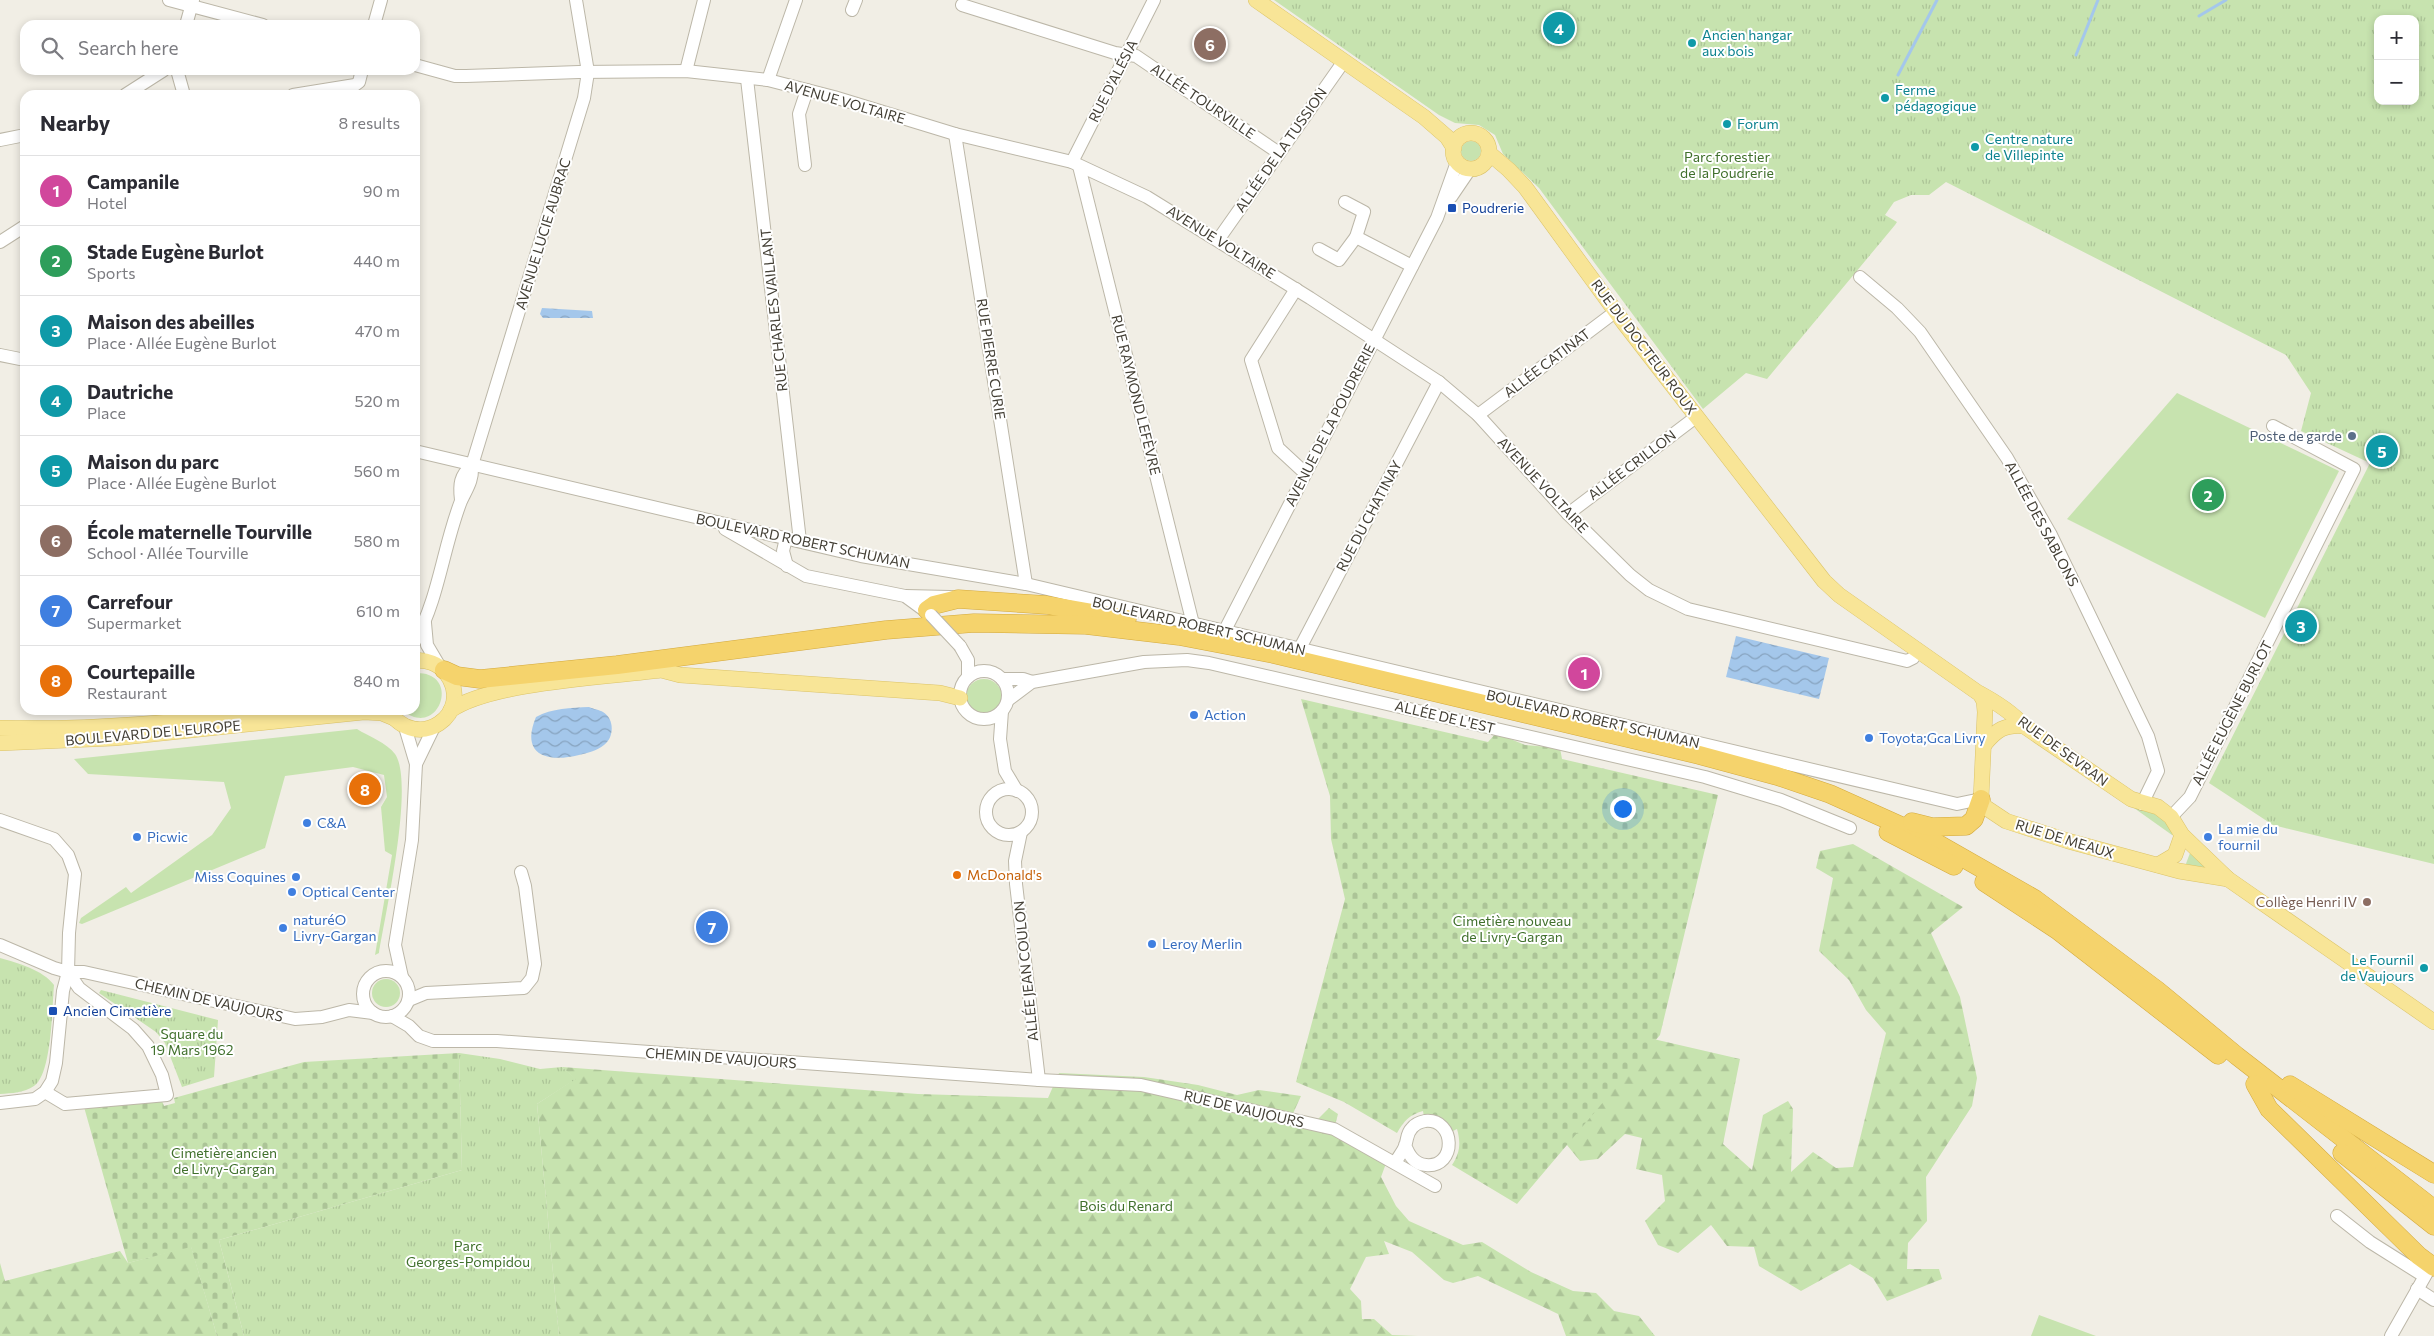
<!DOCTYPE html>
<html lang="en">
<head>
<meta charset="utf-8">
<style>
	:root { --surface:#fff; --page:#f2f2f3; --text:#2b2b33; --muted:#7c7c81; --line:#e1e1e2; --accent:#ec5120 }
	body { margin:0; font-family:Commissioner,sans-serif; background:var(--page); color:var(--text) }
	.controls { position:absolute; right:15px; top:15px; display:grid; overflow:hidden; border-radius:10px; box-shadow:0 2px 8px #0003 }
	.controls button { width:45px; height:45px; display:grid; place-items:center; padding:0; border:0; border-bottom:1px solid var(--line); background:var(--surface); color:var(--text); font:25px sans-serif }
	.you { position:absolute; left:1622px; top:808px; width:18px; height:18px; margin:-12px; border:4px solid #fff; border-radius:50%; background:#1a73e8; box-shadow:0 0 0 8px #1a73e833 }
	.badge { display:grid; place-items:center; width:32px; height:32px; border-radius:50%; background:var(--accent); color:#fff; font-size:16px; font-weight:700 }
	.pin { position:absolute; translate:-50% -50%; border:2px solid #fff; box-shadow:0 1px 5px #0006 }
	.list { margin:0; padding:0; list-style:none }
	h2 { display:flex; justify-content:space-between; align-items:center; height:65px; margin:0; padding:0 20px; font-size:21px }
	h2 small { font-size:16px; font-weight:400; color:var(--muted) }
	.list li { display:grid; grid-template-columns:32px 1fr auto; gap:15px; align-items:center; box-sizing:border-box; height:70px; padding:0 20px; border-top:1px solid var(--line) }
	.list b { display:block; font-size:19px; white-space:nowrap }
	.list p { margin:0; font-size:16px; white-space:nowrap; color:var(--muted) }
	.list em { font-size:16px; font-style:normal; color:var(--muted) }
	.icon { flex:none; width:28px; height:28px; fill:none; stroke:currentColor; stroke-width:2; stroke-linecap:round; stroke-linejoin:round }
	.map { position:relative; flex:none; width:2434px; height:1336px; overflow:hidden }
	.search { position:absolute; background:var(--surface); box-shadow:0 2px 8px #0003; left:20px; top:20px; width:400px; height:55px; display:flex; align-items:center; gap:12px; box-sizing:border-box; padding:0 18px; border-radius:15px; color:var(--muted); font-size:19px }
	.panel { position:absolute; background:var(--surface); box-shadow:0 2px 8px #0003; left:20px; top:90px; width:400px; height:625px; border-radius:15px }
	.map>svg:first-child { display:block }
</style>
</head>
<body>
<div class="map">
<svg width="2434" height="1336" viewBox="0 0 2434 1336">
	<defs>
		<pattern id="forest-firs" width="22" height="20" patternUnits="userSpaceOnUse" patternTransform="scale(1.25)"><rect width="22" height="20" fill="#c7e3af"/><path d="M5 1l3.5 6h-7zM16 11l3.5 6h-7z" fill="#acc497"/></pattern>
		<pattern id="cemetery-stones" width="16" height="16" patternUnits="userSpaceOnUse" patternTransform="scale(1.25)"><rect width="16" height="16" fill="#c7e3af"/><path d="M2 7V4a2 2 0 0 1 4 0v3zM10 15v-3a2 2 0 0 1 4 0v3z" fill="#acc497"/></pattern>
		<pattern id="park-tufts" width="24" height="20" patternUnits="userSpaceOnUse" patternTransform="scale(1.25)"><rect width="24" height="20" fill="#c7e3af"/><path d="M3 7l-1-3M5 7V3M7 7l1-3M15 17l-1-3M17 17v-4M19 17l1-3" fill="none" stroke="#acc497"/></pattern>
		<pattern id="water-waves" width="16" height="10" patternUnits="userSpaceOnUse" patternTransform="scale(1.25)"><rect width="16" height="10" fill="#a4c7eb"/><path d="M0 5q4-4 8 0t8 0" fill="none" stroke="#87a3bf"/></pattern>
	</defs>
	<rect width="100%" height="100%" fill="#f1eee5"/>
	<g fill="#c7e3af">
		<circle cx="1471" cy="151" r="10"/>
		<polygon points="2177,393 2339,471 2265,618 2067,519"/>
		<path d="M415,673C463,671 439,741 402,710H415Z"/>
		<circle cx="984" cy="697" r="18"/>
		<path d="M357,729C368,736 387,743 395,754C415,783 385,915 379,953L375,955L392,855L385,851L381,807L387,797L384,775L353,767L285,776L265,848L82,924L79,923L81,918L126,887L131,893L212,835L231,808L224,782L88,774L74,759Z"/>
		<polygon points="2127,803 2160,812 2174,832 2172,835"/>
		<polygon points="2190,853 2213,868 2184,869"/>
		<circle cx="386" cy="993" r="14"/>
		<polygon points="2039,1315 2096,1336 2031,1336"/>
	</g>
	<g fill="url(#forest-firs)">
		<polygon points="1853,844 1963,907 1931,933 1960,997 1977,1078 1972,1106 1926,1177 1927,1221 1908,1243 1907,1269 1939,1269 1942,1279 1887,1301 1873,1278 1850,1264 1801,1291 1759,1266 1754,1247 1727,1246 1711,1225 1678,1253 1658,1245 1645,1221 1665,1201 1662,1175 1636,1169 1642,1138 1625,1134 1598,1159 1580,1161 1558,1134 1623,1032 1740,1059 1723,1144 1752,1170 1763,1115 1788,1101 1793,1109 1791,1172 1813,1152 1836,1168 1853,1167 1886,1033 1866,1010 1849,980 1819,951 1833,878 1816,868 1820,851"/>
		<polygon points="562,1067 918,1094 1048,1098 1059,1073 1144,1077 1198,1085 1237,1095 1259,1090 1301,1096 1290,1120 1313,1124 1329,1108 1338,1114 1334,1129 1388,1158 1381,1177 1396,1206 1409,1221 1463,1245 1482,1242 1531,1272 1573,1291 1596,1293 1614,1311 1639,1316 1655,1336 1566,1336 1558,1314 1478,1276 1453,1283 1444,1280 1412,1252 1384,1241 1389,1254 1366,1257 1350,1289 1361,1301 1362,1319 1374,1319 1392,1335 1418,1336 559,1336 537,1104 575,1079"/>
		<polygon points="191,1246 217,1336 0,1336 0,1263 5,1281 120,1251 128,1263"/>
	</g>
	<g fill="url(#cemetery-stones)">
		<path d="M1301,699L1488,742L1496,733L1525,745L1560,748L1562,759L1718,795L1660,1035L1517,1204L1452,1165C1460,1153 1461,1143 1457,1129L1453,1131L1441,1118L1424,1117L1423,1111C1409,1115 1404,1121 1397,1133L1344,1102L1296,1082L1345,899L1331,839L1330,796Z"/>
		<polygon points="459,1053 462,1170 219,1240 244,1336 217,1336 191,1247 128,1263 84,1107 162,1101 164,1106 175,1103 174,1098 304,1062"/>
	</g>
	<g fill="url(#park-tufts)" fill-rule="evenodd">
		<path d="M1274,0H2434V864L2273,825L2209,783L2370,463L2301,431L2311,393L2286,355L1946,182L1929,195H1911L1894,202L1885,215L1897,222L1895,225L1767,379L1746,373L1703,409L1539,188L1503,154L1495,135L1479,125L1455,123L1439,115ZM2378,19H2415V101H2378Z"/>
		<path d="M0,958C18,963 43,970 54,985C52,1007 52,1074 34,1086C24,1093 12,1093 0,1094Z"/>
		<polygon points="101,990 218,1020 214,1077 182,1087 165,1043 156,1032 99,993"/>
		<polygon points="459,1053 500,1059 540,1069 562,1067 576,1079 537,1104 559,1336 244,1336 219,1240 462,1170"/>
	</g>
	<g fill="url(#water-waves)">
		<polygon points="542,308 592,311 593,318 543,318 540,314"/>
		<polygon points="1736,636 1829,658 1819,699 1726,677"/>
		<path d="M589,707C593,709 600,710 603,712C615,719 614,738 604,745C597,751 587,753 579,755C547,763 520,755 536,717C552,708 571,708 589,707Z"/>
	</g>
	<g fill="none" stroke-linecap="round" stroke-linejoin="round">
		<g stroke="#a4c7eb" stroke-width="3">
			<polyline points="2199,16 2226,0"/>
			<polyline points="2076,55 2098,0"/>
			<polyline points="1898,75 1937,0"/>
		</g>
		<defs>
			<g id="minor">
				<polyline points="169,0 263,25"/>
				<polyline points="962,5 1115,53 1136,56 1279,153"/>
				<polyline points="852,10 856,0"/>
				<polyline points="186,25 193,0"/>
				<polyline points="374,25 381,0"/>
				<polyline points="415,65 455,76 466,76 579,72 686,71 768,80 834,97 955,134 1072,162 1147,197 1310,298 1439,382 1478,415 1568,514 1630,575 1649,590 1688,609 1907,661 1913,658 1918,650"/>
				<polyline points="177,70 184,95"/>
				<polyline points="686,71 704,0"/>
				<polyline points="747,79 800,541"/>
				<polyline points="768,80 796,0"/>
				<polyline points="125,95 164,70"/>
				<polyline points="293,95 355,85 359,82 362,70"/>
				<polyline points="955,134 1026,584"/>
				<polyline points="0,140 25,135"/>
				<polyline points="1072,162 1154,0"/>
				<polyline points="805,165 799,114 807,90"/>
				<polyline points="1079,166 1193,624"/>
				<polyline points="1451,197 1470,169"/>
				<polyline points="1356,237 1412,266"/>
				<polyline points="1218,240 1344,61"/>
				<polyline points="0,242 25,226"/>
				<polyline points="1319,249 1339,260 1356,237 1364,212 1345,202"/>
				<polyline points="1860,277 1897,308 1920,332 2007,458 2051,535 2148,736 2158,771 2142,804"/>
				<polyline points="1296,289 1251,360 1278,448 1305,473"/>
				<polyline points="0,355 25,360"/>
				<polyline points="1478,415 1615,312"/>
				<polyline points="415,451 861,556 1026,584 1957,804 1981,799"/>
				<path d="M461,500C459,484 460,476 472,465"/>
				<polyline points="1568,514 1696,417"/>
				<polyline points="725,529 806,576 905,596 931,615"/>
				<polyline points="786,538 783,551 787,566"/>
				<polyline points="905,596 950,597"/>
				<polyline points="425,623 427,645 440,667"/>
				<polyline points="1224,632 1437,218 1457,162"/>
				<path d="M415,641C439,598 443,547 461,501C467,488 473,481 472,465L584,98L588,72L576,0"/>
				<polyline points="960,646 968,660 968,677"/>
				<polyline points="1299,650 1439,382"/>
				<circle cx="984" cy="695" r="24"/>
				<polyline points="1002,679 1023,679 1032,682"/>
				<polyline points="1008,700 1032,682 1144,662 1187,660 1209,663 1705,777 1781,800 1850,828"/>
				<polyline points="1002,711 1000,739 1005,771 1017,791"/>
				<polyline points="416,764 434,727"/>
				<circle cx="1009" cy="812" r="23"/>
				<polyline points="2171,817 2190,797 2354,469 2273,426"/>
				<polyline points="0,820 54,839 68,855 75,874 69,933 68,972 63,991 56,1063 52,1081 45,1092 35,1099 0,1103"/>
				<polyline points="1021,832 1015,861 1016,884 1039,1080"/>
				<polyline points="0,945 54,968 68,972 84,972 295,1019 322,1017 349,1010 373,1013"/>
				<circle cx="386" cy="994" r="23"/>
				<polyline points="402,977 395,945 412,840 416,764 405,727"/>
				<polyline points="409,1000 426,993 524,988 532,978 535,964 525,886 521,872"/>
				<polyline points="392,1016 409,1026 419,1036 433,1041 497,1041 1039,1080 1141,1085 1334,1129 1435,1186"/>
				<polyline points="45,1092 65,1104 167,1095 162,1075 148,1046 133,1029 79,988 68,972"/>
				<path d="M1395,1163C1398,1157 1403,1152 1405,1146C1408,1139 1406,1134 1412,1128C1415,1124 1420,1122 1425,1121C1456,1118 1457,1168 1426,1165C1414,1164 1409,1155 1405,1145"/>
				<polyline points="2337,1216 2370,1242 2424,1276"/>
				<polyline points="2417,1289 2434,1300"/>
				<polyline points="2391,1336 2429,1269"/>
			</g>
			<g id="major">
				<polyline points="1256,0 1424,117 1447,137 1454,148"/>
				<circle cx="1471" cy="151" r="18"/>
				<path d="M1489,153L1509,170L1525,187L1624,323L1824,581L1839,595L1977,692C1994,701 2011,711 2024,726L2131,799L2158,807L2171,817L2182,835L2228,879L2434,1022"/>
				<polyline points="1980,694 1984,701 1985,712 1981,799 1985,807 2006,821 2068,841 2179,871 2228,879"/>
				<path d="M388,710C417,755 476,713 446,673C439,664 426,659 415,661"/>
				<path d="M451,710C492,682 608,677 661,670L680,675L940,693L960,698"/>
				<path d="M0,728C91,730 180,723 270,710"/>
				<polyline points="0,743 115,738 364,712 382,713 394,718"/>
				<path d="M1984,745C1996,730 2005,724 2024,726"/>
				<polyline points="2158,865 2175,855 2182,835"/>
			</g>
			<g id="highway">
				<polyline points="927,610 934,605 958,599 1047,605 1127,619"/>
				<polyline points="444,670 457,676 480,679 617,665 886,630 974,623 1086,625 1179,636 1273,654 1699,755 1777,776 1830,794 1928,838 2035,899 2157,990 2237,1056 2434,1209"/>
				<polyline points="1912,822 1932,827 1966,826 1974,819 1981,799"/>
				<polyline points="1888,832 1954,866"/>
				<polyline points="1984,882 2057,930 2218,1055"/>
				<polyline points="2255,1084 2269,1109 2419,1256 2434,1267"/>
				<polyline points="2290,1085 2434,1174"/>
				<polyline points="2342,1153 2434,1226"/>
			</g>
		</defs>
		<use href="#minor" stroke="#bcb7a8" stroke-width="14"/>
		<use href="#major" stroke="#dbc368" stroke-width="16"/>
		<use href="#highway" stroke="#d3a93d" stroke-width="19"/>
		<use href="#minor" stroke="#fff" stroke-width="12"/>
		<use href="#major" stroke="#f8e597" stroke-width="15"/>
		<use href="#highway" stroke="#f5d36c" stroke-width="18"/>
		<defs>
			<polyline id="minor-bridge" points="931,615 960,646"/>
		</defs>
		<use href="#minor-bridge" stroke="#bcb7a8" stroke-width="14" stroke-linecap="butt"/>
		<use href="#minor-bridge" stroke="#fff" stroke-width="12"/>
	</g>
	<g fill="#0f9aa8" stroke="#fff" stroke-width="2">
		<circle cx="1692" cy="43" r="5"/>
		<circle cx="1885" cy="98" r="5"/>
		<circle cx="1727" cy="124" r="5"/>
		<circle cx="1975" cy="147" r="5"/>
		<circle cx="2424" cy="968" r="5"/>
	</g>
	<g fill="#1a4fb4" stroke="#fff" stroke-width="2">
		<rect x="1447" y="203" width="10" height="10" rx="2.5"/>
		<rect x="48" y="1006" width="10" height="10" rx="2.5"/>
	</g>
	<circle fill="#5c6f8a" stroke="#fff" stroke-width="2" cx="2352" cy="436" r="5"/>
	<g fill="#3f7fe0" stroke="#fff" stroke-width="2">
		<circle cx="1194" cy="715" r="5"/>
		<circle cx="1869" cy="738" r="5"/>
		<circle cx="307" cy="823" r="5"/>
		<circle cx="137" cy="837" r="5"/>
		<circle cx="2208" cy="837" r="5"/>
		<circle cx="296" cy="877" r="5"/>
		<circle cx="292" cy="892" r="5"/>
		<circle cx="283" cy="928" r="5"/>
		<circle cx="1152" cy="944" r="5"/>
	</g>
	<circle fill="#e8710a" stroke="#fff" stroke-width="2" cx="957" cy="875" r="5"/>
	<circle fill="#8d6e63" stroke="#fff" stroke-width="2" cx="2367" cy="902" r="5"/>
	<g text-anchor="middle" stroke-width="4" stroke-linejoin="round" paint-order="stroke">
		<g font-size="14" fill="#0d838f" stroke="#fff" text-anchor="start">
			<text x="1702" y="40">Ancien hangar<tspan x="1702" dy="16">aux bois</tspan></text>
			<text x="1895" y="95">Ferme<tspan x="1895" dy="16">pédagogique</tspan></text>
			<text x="1737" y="129">Forum</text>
			<text x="1985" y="144">Centre nature<tspan x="1985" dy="16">de Villepinte</tspan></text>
			<text x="2414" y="965" text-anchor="end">Le Fournil<tspan x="2414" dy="16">de Vaujours</tspan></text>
		</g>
		<g font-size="14" fill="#433f35" stroke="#fff">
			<text transform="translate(1113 81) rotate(-63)" y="5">RUE D'ALÉSIA</text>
			<text transform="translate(1203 101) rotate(34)" y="5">ALLÉE TOURVILLE</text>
			<text transform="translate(845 102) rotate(16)" y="5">AVENUE VOLTAIRE</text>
			<text transform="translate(1281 150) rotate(-55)" y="5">ALLÉE DE LA TUSSION</text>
			<text transform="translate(543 234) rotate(-73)" y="5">AVENUE LUCIE AUBRAC</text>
			<text transform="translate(1221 242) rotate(32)" y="5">AVENUE VOLTAIRE</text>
			<text transform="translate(774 310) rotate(-96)" y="5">RUE CHARLES VAILLANT</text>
			<text transform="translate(1644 347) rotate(53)" y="5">RUE DU DOCTEUR ROUX</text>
			<text transform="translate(991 359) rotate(81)" y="5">RUE PIERRE CURIE</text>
			<text transform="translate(1547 363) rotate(-37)" y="5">ALLÉE CATINAT</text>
			<text transform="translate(1136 395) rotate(76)" y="5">RUE RAYMOND LEFÈVRE</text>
			<text transform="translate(1330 425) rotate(-63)" y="5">AVENUE DE LA POUDRERIE</text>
			<text transform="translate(1632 465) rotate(-37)" y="5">ALLÉE CRILLON</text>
			<text transform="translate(1543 485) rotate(47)" y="5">AVENUE VOLTAIRE</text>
			<text transform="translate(1369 516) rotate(-62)" y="5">RUE DU CHATINAY</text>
			<text transform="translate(2042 524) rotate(62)" y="5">ALLÉE DES SABLONS</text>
			<text transform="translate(803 541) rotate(12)" y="5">BOULEVARD ROBERT SCHUMAN</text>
			<text transform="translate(1199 626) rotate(13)" y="5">BOULEVARD ROBERT SCHUMAN</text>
			<text transform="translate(2232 713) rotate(-63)" y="5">ALLÉE EUGÈNE BURLOT</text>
			<text transform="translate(1445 717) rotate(13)" y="5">ALLÉE DE L'EST</text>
			<text transform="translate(1593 719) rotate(13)" y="5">BOULEVARD ROBERT SCHUMAN</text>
			<text transform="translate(153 733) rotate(-5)" y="5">BOULEVARD DE L'EUROPE</text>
			<text transform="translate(2063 751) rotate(36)" y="5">RUE DE SEVRAN</text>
			<text transform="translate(2065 839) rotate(17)" y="5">RUE DE MEAUX</text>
			<text transform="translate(1026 971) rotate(-96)" y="5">ALLÉE JEAN COULON</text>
			<text transform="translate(209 1000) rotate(13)" y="5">CHEMIN DE VAUJOURS</text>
			<text transform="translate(721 1058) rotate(4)" y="5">CHEMIN DE VAUJOURS</text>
			<text transform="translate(1244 1109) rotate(13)" y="5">RUE DE VAUJOURS</text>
		</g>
		<g font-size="14" fill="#40702c" stroke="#fff">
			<text x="1727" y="162">Parc forestier<tspan x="1727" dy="16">de la Poudrerie</tspan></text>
			<text x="1512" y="926">Cimetière nouveau<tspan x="1512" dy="16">de Livry-Gargan</tspan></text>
			<text x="192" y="1039">Square du<tspan x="192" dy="16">19 Mars 1962</tspan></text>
			<text x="224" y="1158">Cimetière ancien<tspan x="224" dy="16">de Livry-Gargan</tspan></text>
			<text x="1126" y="1211">Bois du Renard</text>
			<text x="468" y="1251">Parc<tspan x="468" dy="16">Georges-Pompidou</tspan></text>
		</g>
		<g font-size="14" fill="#164399" stroke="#fff" text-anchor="start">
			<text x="1462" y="213">Poudrerie</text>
			<text x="63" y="1016">Ancien Cimetière</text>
		</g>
		<g font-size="14" fill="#4e5e75" stroke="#fff" text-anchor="end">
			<text x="2342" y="441">Poste de garde</text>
		</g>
		<g font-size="14" fill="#366cbe" stroke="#fff" text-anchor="start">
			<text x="1204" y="720">Action</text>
			<text x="1879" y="743">Toyota;Gca Livry</text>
			<text x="317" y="828">C&amp;A</text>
			<text x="2218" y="834">La mie du<tspan x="2218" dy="16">fournil</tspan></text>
			<text x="147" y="842">Picwic</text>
			<text x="286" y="882" text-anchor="end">Miss Coquines</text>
			<text x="302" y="897">Optical Center</text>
			<text x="293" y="925">naturéO<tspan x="293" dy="16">Livry-Gargan</tspan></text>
			<text x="1162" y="949">Leroy Merlin</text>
		</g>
		<g font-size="14" fill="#c56008" stroke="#fff" text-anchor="start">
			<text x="967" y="880">McDonald's</text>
		</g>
		<g font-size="14" fill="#785e54" stroke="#fff" text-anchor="end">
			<text x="2357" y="907">Collège Henri IV</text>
		</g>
	</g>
</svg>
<div class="controls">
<button>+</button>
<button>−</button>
</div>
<div class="you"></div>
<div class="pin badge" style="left:1584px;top:673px;background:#d1479c">1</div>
<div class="pin badge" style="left:2208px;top:495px;background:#2e9e5b">2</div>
<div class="pin badge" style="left:2301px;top:626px;background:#0f9aa8">3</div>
<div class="pin badge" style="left:1559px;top:28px;background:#0f9aa8">4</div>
<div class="pin badge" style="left:2382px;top:451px;background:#0f9aa8">5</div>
<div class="pin badge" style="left:1210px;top:44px;background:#8d6e63">6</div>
<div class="pin badge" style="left:712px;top:927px;background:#3f7fe0">7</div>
<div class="pin badge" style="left:365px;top:789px;background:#e8710a">8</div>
<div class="search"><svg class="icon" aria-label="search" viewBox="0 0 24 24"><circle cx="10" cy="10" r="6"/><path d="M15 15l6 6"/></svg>Search here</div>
<section class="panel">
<h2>Nearby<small>8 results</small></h2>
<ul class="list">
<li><span class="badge" style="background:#d1479c">1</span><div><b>Campanile</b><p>Hotel</p></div><em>90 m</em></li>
<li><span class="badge" style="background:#2e9e5b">2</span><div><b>Stade Eugène Burlot</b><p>Sports</p></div><em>440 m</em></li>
<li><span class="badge" style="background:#0f9aa8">3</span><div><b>Maison des abeilles</b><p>Place · Allée Eugène Burlot</p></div><em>470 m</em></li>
<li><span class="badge" style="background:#0f9aa8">4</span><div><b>Dautriche</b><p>Place</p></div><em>520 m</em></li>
<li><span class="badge" style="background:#0f9aa8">5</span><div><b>Maison du parc</b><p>Place · Allée Eugène Burlot</p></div><em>560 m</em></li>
<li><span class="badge" style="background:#8d6e63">6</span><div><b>École maternelle Tourville</b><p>School · Allée Tourville</p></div><em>580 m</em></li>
<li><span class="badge" style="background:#3f7fe0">7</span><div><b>Carrefour</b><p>Supermarket</p></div><em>610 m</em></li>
<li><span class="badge" style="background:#e8710a">8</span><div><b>Courtepaille</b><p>Restaurant</p></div><em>840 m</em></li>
</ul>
</section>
</div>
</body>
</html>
